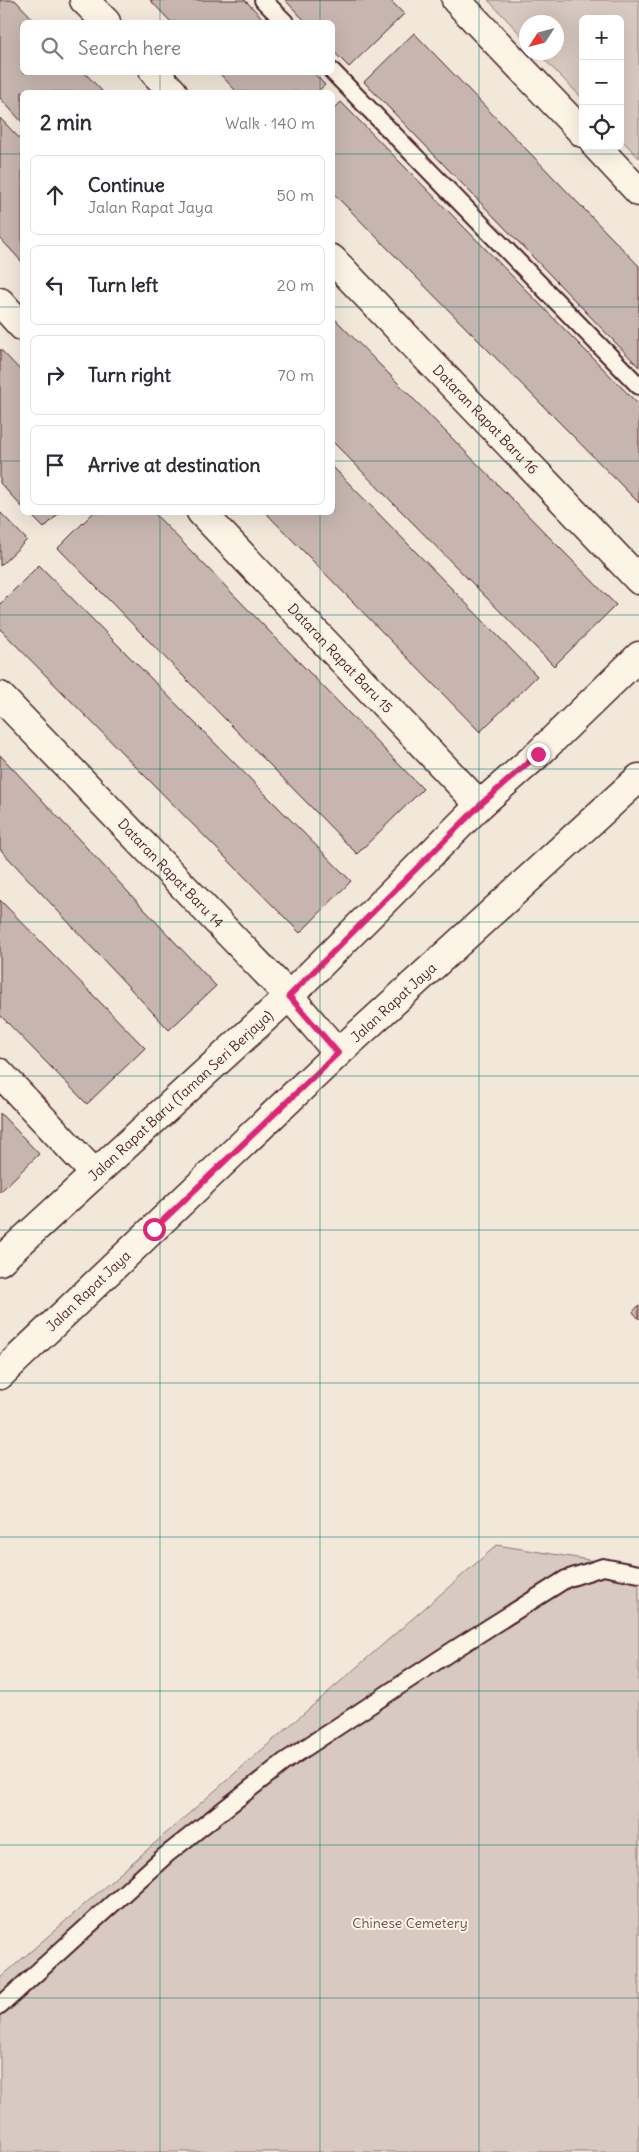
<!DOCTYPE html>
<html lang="en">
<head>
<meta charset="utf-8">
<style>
	:root { --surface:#fff; --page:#f7f7f7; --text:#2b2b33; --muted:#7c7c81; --line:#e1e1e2 }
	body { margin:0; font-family:Delius,sans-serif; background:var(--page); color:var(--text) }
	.controls { position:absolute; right:15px; top:15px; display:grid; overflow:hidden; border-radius:8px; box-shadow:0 5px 20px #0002 }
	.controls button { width:45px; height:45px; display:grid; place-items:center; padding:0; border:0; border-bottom:1px solid var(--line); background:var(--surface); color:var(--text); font:25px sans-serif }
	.compass { position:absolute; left:519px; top:15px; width:45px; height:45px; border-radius:50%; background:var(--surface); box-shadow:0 5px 20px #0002; rotate:234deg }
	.stop { position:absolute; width:15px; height:15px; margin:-11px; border:4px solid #db2777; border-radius:50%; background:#fff }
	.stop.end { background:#db2777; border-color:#fff; box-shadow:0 1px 5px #0008 }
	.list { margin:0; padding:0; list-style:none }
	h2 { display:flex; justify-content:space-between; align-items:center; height:65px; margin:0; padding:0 20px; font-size:21px }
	h2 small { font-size:16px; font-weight:400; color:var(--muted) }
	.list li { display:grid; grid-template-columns:32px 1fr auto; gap:15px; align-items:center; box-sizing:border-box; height:80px; margin:0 10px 10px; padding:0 10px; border:1px solid var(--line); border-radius:8px }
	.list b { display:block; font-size:19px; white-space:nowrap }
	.list p { margin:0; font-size:16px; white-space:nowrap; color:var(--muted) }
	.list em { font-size:16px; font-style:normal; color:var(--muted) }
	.icon { flex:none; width:28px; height:28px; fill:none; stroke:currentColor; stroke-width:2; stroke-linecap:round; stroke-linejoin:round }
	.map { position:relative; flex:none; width:639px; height:2152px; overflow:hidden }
	.search { position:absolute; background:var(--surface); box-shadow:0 5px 20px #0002; left:20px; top:20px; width:315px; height:55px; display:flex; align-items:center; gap:12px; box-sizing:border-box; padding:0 18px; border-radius:8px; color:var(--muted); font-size:19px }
	.panel { position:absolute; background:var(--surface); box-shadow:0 5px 20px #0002; left:20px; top:90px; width:315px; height:425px; border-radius:8px }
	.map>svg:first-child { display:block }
</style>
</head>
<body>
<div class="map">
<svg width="639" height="2152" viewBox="0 0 639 2152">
	<rect width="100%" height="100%" fill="#f1e8da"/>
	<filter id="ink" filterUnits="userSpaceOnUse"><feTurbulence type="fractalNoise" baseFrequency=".02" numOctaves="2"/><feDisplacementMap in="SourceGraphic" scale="10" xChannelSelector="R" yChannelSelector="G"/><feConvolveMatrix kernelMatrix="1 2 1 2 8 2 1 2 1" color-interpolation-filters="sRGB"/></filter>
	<g filter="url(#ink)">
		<g fill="#d8cac0" stroke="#917476">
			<polygon points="488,0 639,0 639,158 620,138 620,19 583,19 583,99 538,53 556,52 556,22 526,22 526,40"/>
			<polygon points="497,1545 639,1568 639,2152 0,2152 0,1978"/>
		</g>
		<g fill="#c7b6af" stroke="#4a1f2b">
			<polygon points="0,0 15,0 36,22 22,22 22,72 84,72 103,92 22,92 22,122 0,98"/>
			<polygon points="150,0 245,0 266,22 171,22"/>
			<polygon points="285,0 390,0 404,14 349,67 332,50 332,22 306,22"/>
			<polygon points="414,33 639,266 639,367 364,82"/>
			<polygon points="218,72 313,72 325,85 317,92 237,92"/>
			<polygon points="341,102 639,405 639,503 332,192 332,111"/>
			<polygon points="0,118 22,141 22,262 0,238"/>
			<polygon points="332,316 616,605 554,666 332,441"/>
			<polygon points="0,349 22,372 22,507 0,483"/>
			<polygon points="332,466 537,676 480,732 265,512 332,512"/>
			<polygon points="0,512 27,540 0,566"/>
			<polygon points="28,512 60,512 44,528"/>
			<polygon points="94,512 153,512 423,789 357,854 58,548"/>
			<polygon points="39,565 351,881 300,933 0,629 0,604"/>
			<polygon points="0,755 216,986 169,1030 0,849"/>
			<polygon points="0,900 145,1048 87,1104 0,1015"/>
			<polygon points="0,1113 39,1154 0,1192"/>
			<polygon points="639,1305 639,1319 633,1312"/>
		</g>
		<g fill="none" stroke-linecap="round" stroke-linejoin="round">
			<defs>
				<g id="lane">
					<polyline points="263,0 285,22"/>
					<polyline points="332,71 639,386"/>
					<polyline points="0,2006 166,1855 284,1762 455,1649 566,1579 603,1567 639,1574"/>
				</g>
				<g id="street">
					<polyline points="84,0 106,22"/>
					<polyline points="456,0 583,133"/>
					<polyline points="154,72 173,92"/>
					<polyline points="596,146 639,192"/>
					<path id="s1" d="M332,259L639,580"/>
					<polyline points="0,302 22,326"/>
					<path id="s2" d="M201,512L480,805"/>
					<path id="s3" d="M0,696L289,996L338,1053"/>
					<polyline points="0,1073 95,1174"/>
					<path id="s4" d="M0,1261L289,996L480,805L538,754L639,656"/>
				</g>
				<g id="secondary">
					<path id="s5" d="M0,1375L338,1053L639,778"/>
				</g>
			</defs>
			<use href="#lane" stroke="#4a1f2b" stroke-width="20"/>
			<use href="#street" stroke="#4a1f2b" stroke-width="31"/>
			<use href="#secondary" stroke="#4a1f2b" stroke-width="31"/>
			<use href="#lane" stroke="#fcf5e5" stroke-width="16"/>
			<use href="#street" stroke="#fcf5e5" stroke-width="28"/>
			<use href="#secondary" stroke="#fcf5e5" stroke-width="28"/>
		</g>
	</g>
	<g fill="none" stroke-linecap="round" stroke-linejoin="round" filter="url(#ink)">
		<polyline stroke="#db2777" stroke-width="6" points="154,1229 338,1053 289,996 480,805 538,754"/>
	</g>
	<path fill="none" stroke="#0f766e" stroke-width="1" stroke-opacity="0.55" d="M160,0V22M320,0V22M479,0V2152M160,72V92M320,72V92M0,154H22M332,154H639M0,307H22M332,307H639M0,461H22M332,461H639M160,512V2152M320,512V2152M0,615H639M0,769H639M0,922H639M0,1076H639M0,1230H639M0,1383H639M0,1537H639M0,1691H639M0,1845H639M0,1998H639"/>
	<g text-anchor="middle" stroke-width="4" stroke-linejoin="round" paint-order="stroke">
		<g font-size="14" fill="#4a1f2b" stroke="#fcf5e5">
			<text dy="5" stroke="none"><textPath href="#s1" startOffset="222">Dataran Rapat Baru 16</textPath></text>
			<text dy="5" stroke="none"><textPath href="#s2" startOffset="202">Dataran Rapat Baru 15</textPath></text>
			<text dy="5" stroke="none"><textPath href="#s3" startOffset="246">Dataran Rapat Baru 14</textPath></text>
			<text dy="5" stroke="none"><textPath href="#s5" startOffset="542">Jalan Rapat Jaya</textPath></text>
			<text dy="5" stroke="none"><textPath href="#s4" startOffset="245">Jalan Rapat Baru (Taman Seri Berjaya)</textPath></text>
			<text dy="5" stroke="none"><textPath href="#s5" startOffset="122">Jalan Rapat Jaya</textPath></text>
		</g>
		<g font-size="14" fill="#6e4a50" stroke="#fcf5e5">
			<text x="410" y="1928">Chinese Cemetery</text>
		</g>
	</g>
</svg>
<div class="controls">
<button>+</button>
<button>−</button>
<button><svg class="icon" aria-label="locate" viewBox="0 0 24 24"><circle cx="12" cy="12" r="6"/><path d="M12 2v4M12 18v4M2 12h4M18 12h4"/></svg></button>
</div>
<svg class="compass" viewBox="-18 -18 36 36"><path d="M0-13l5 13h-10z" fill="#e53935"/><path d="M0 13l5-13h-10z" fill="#7c7c81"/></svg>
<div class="stop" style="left:154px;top:1229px"></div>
<div class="stop end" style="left:538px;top:754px"></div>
<div class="search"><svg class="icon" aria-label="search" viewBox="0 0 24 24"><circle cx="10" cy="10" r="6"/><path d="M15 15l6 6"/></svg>Search here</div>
<section class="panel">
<h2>2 min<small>Walk · 140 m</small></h2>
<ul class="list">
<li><svg class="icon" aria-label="ahead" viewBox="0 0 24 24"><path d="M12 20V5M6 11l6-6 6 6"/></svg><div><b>Continue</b><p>Jalan Rapat Jaya</p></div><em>50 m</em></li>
<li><svg class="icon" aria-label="left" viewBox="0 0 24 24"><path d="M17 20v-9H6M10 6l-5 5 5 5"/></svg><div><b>Turn left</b></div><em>20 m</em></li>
<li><svg class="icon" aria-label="right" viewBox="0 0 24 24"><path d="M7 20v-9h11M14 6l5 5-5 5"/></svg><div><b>Turn right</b></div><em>70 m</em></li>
<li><svg class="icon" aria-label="arrive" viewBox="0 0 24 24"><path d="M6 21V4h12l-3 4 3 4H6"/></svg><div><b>Arrive at destination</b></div></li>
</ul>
</section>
</div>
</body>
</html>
